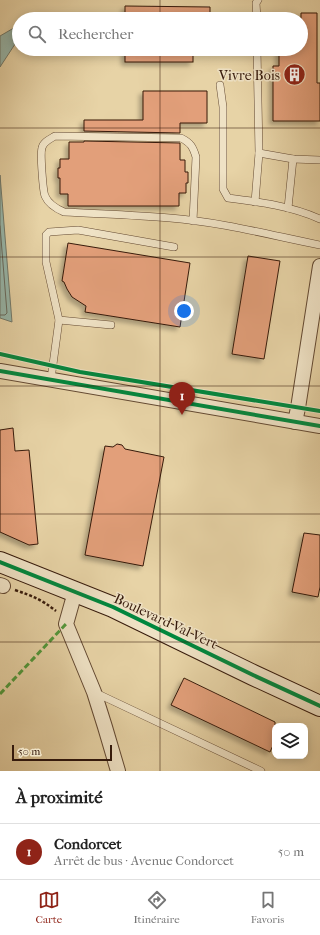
<!DOCTYPE html>
<html lang="fr">
<head>
<meta charset="utf-8">
<style>
	:root { --surface:#fff; --page:#f2f2f2; --text:#222; --muted:#767676; --line:#e0e0e0; --accent:#8f2418 }
	body { margin:0; font-family:"IM FELL French Canon",serif; background:var(--page); color:var(--text) }
	.controls { position:absolute; right:12px; bottom:12px; display:grid; overflow:hidden; border-radius:8px; box-shadow:0 2px 10px #0003 }
	.controls button { width:36px; height:36px; display:grid; place-items:center; padding:0; border:0; border-bottom:1px solid var(--line); background:var(--surface); color:var(--text); font:20px sans-serif }
	.scale { position:absolute; left:12px; bottom:10px; width:100px; box-sizing:border-box; padding-left:4px; border:2px solid #371b0c; border-top:0; font-size:11px; line-height:14px; white-space:nowrap; color:#371b0c; -webkit-text-stroke:3px #efe2c5; paint-order:stroke }
	.you { position:absolute; left:184px; top:311px; width:14px; height:14px; margin:-10px; border:3px solid #fff; border-radius:50%; background:#1a73e8; box-shadow:0 0 0 6px #1a73e833 }
	.badge { display:grid; place-items:center; width:26px; height:26px; border-radius:50%; background:var(--accent); color:#fff; font-size:13px; font-weight:700 }
	.pin { position:absolute; translate:-50% -33px; filter:drop-shadow(0 1px 2px #0008) }
	.pin::after { content:''; position:absolute; top:21px; width:14px; height:12px; background:inherit; clip-path:polygon(0 0,100% 0,50% 100%) }
	.list { margin:0; padding:0; list-style:none }
	h2 { display:flex; justify-content:space-between; align-items:center; height:52px; margin:0; padding:0 16px; font-size:17px }
	h2 small { font-size:13px; font-weight:400; color:var(--muted) }
	.list li { display:grid; grid-template-columns:26px 1fr auto; gap:12px; align-items:center; box-sizing:border-box; height:56px; padding:0 16px; border-top:1px solid var(--line) }
	.list b { display:block; font-size:15px; white-space:nowrap }
	.list p { margin:0; font-size:13px; white-space:nowrap; color:var(--muted) }
	.list em { font-size:13px; font-style:normal; color:var(--muted) }
	.icon { flex:none; width:22px; height:22px; fill:none; stroke:currentColor; stroke-width:2; stroke-linecap:round; stroke-linejoin:round }
	.map { position:relative; flex:none; width:320px; height:771px; overflow:hidden }
	.search { position:absolute; background:var(--surface); box-shadow:0 2px 10px #0003; left:12px; right:12px; top:12px; height:44px; display:flex; align-items:center; gap:10px; box-sizing:border-box; padding:0 14px; border-radius:22px; color:var(--muted); font-size:15px }
	.sheet { height:108px; background:var(--surface) }
	nav { display:flex; justify-content:space-around; align-items:center; box-sizing:border-box; height:56px; border-top:1px solid var(--line); background:var(--surface); font-size:11px; color:var(--muted) }
	nav a { display:grid; justify-items:center; gap:2px }
	nav .on { color:var(--accent) }
	.map>svg:first-child { display:block }
</style>
</head>
<body>
<div class="map">
<svg width="320" height="771" viewBox="0 0 320 771">
	<defs>
		<filter id="shadow"><feDropShadow dx="-3.5" dy="3.5" stdDeviation="2" flood-color="#0004"/></filter>
	</defs>
	<rect width="100%" height="100%" fill="#e7d3a6"/>
	<filter id="stains"><feTurbulence type="fractalNoise" baseFrequency=".005" numOctaves="4"/><feColorMatrix values="0 0 0 0 .2 0 0 0 0 .09 0 0 0 0 .02 0 0 0 .5 -.17"/></filter>
	<radialGradient id="worn" r=".72"><stop offset=".6" stop-color="#630" stop-opacity="0"/><stop offset="1" stop-color="#630" stop-opacity=".3"/></radialGradient>
	<g fill="#97b7ab" stroke="#71796b">
		<polygon points="19,25 19,38 0,67 0,36"/>
		<polygon points="0,175 12,322 0,318"/>
	</g>
	<g fill="none" stroke-linecap="round" stroke-linejoin="round">
		<polyline stroke="#67695c" stroke-width="1" points="0,226 7,313 5,315 0,315"/>
	</g>
	<g fill="#e29f7a" stroke="#371b0c" filter="url(#shadow)">
		<polygon points="125,6 210,7 210,19 125,19"/>
		<polygon points="301,13 317,13 317,83 320,83 320,121 273,121 273,66 279,66 279,49 301,49"/>
		<rect x="125" y="49" width="68" height="13"/>
		<polygon points="143,91 207,91 207,123 180,123 180,133 84,131 84,120 143,120"/>
		<polygon points="84,141 180,143 180,160 185,160 185,172 188,172 188,183 186,183 186,193 179,193 179,206 68,206 68,194 60,194 60,178 58,178 58,168 60,168 60,159 69,159 69,142 84,142"/>
		<polygon points="68,243 190,263 180,327 85,312 86,306 72,297 67,289 64,282 62,281"/>
		<polygon points="248,256 280,261 264,359 232,354"/>
		<polygon points="13,428 15,451 29,450 38,544 29,545 0,532 0,430"/>
		<polygon points="117,444 122,445 125,449 164,457 143,566 85,555 105,446 113,447"/>
		<polygon points="304,533 320,535 320,587 318,597 292,592"/>
		<polygon points="184,678 275,722 275,741 270,752 171,705"/>
	</g>
	<g fill="none" stroke-linecap="round" stroke-linejoin="round">
		<defs>
			<g id="lane">
				<polyline points="257,19 256,3 258,0"/>
				<path d="M220,85L223,107V189L228,198C260,202 291,206 320,219"/>
				<polyline points="259,153 293,159 320,160"/>
				<polyline points="255,202 259,153 257,49"/>
				<polyline points="288,208 293,159"/>
				<path d="M193,221L196,157C193,147 191,143 181,138L55,136C50,139 43,142 42,148C40,153 43,191 45,196C48,203 57,209 64,212C99,214 135,215 170,218C221,222 270,235 320,245"/>
				<polyline points="59,320 111,325"/>
				<polyline points="51,379 59,320 46,262 46,235 49,232 78,230 174,247"/>
				<polyline points="96,693 261,771"/>
			</g>
			<g id="street">
				<polyline points="0,371 320,426"/>
				<polyline points="295,422 298,408 320,266"/>
				<polyline points="0,585 3,586"/>
				<polyline points="75,592 66,624 94,692 105,727 118,771"/>
			</g>
			<polyline id="secondary" points="0,562 113,607 253,675 320,706"/>
		</defs>
		<use href="#lane" stroke="#634932" stroke-width="8"/>
		<use href="#street" stroke="#634932" stroke-width="16"/>
		<use href="#secondary" stroke="#371b0c" stroke-width="22"/>
		<path stroke="#371b0c" stroke-width="2.5" stroke-dasharray="3 2" stroke-linecap="butt" d="M15,590C32,596 41,599 56,611"/>
		<use href="#lane" stroke="#efe2c5" stroke-width="7"/>
		<use href="#street" stroke="#efe2c5" stroke-width="14"/>
		<use href="#secondary" stroke="#efe2c5" stroke-width="20"/>
		<polyline stroke="#51993b" stroke-width="3" stroke-dasharray="6 3" stroke-linecap="butt" points="0,694 66,624"/>
		<defs>
			<g id="cycleway">
				<polyline points="0,354 80,372 320,411"/>
				<polyline points="0,371 320,426"/>
				<polyline points="0,562 113,607 253,675 320,706"/>
			</g>
		</defs>
		<use href="#cycleway" stroke="#efe2c5" stroke-width="6"/>
		<use href="#cycleway" stroke="#00873e" stroke-width="4"/>
	</g>
	<path fill="none" stroke="#371b0c" stroke-width="1" stroke-opacity="0.55" d="M160,0V19M160,49V771M0,128H320M0,257H320M0,386H320M0,514H320M0,642H320"/>
	<defs>
		<symbol id="building-disc" viewBox="-11 -11 22 22"><circle r="9.5" fill="#8f2418" stroke="#efe2c5"/><path d="M-4-6H4V6H1V3H-1V6H-4ZM-2.5-4.3h1.7v1.8h-1.7ZM.8-4.3h1.7v1.8H.8ZM-2.5-1h1.7V.8h-1.7ZM.8-1h1.7V.8H.8Z" fill="#fff"/></symbol>
	</defs>
	<g fill-rule="evenodd">
		<use href="#building-disc" x="282" y="62" width="25" height="25"/>
	</g>
	<g text-anchor="middle" stroke-width="3" stroke-linejoin="round" paint-order="stroke">
		<g font-size="14" fill="#371b0c" stroke="#efe2c5" text-anchor="end">
			<text x="280" y="80">Vivre Bois</text>
		</g>
		<g font-size="14" fill="#371b0c" stroke="#efe2c5">
			<text transform="translate(166 621) rotate(25)" y="5">Boulevard Val Vert</text>
		</g>
	</g>
	<rect width="100%" height="100%" filter="url(#stains)"/>
	<rect width="100%" height="100%" fill="url(#worn)"/>
</svg>
<div class="controls">
<button><svg class="icon" aria-label="layers" viewBox="0 0 24 24"><path d="M12 4l9 5-9 5-9-5zM3 14l9 5 9-5"/></svg></button>
</div>
<div class="scale">50 m</div>
<div class="you"></div>
<div class="pin badge" style="left:182px;top:415px">1</div>
<div class="search"><svg class="icon" aria-label="search" viewBox="0 0 24 24"><circle cx="10" cy="10" r="6"/><path d="M15 15l6 6"/></svg>Rechercher</div>
</div>
<section class="sheet">
<h2>À proximité<small></small></h2>
<ul class="list">
<li><span class="badge">1</span><div><b>Condorcet</b><p>Arrêt de bus · Avenue Condorcet</p></div><em>50 m</em></li>
</ul>
</section>
<nav>
<a class="on"><svg class="icon" aria-label="map" viewBox="0 0 24 24"><path d="M3 6l6-2 6 2 6-2v14l-6 2-6-2-6 2zM9 4v14M15 6v14"/></svg>Carte</a>
<a><svg class="icon" aria-label="directions" viewBox="0 0 24 24"><path d="M12 3l9 9-9 9-9-9zM9 14v-3h6M13 9l2 2-2 2"/></svg>Itinéraire</a>
<a><svg class="icon" aria-label="saved" viewBox="0 0 24 24"><path d="M7 4h10v16l-5-4-5 4z"/></svg>Favoris</a>
</nav>
</body>
</html>
